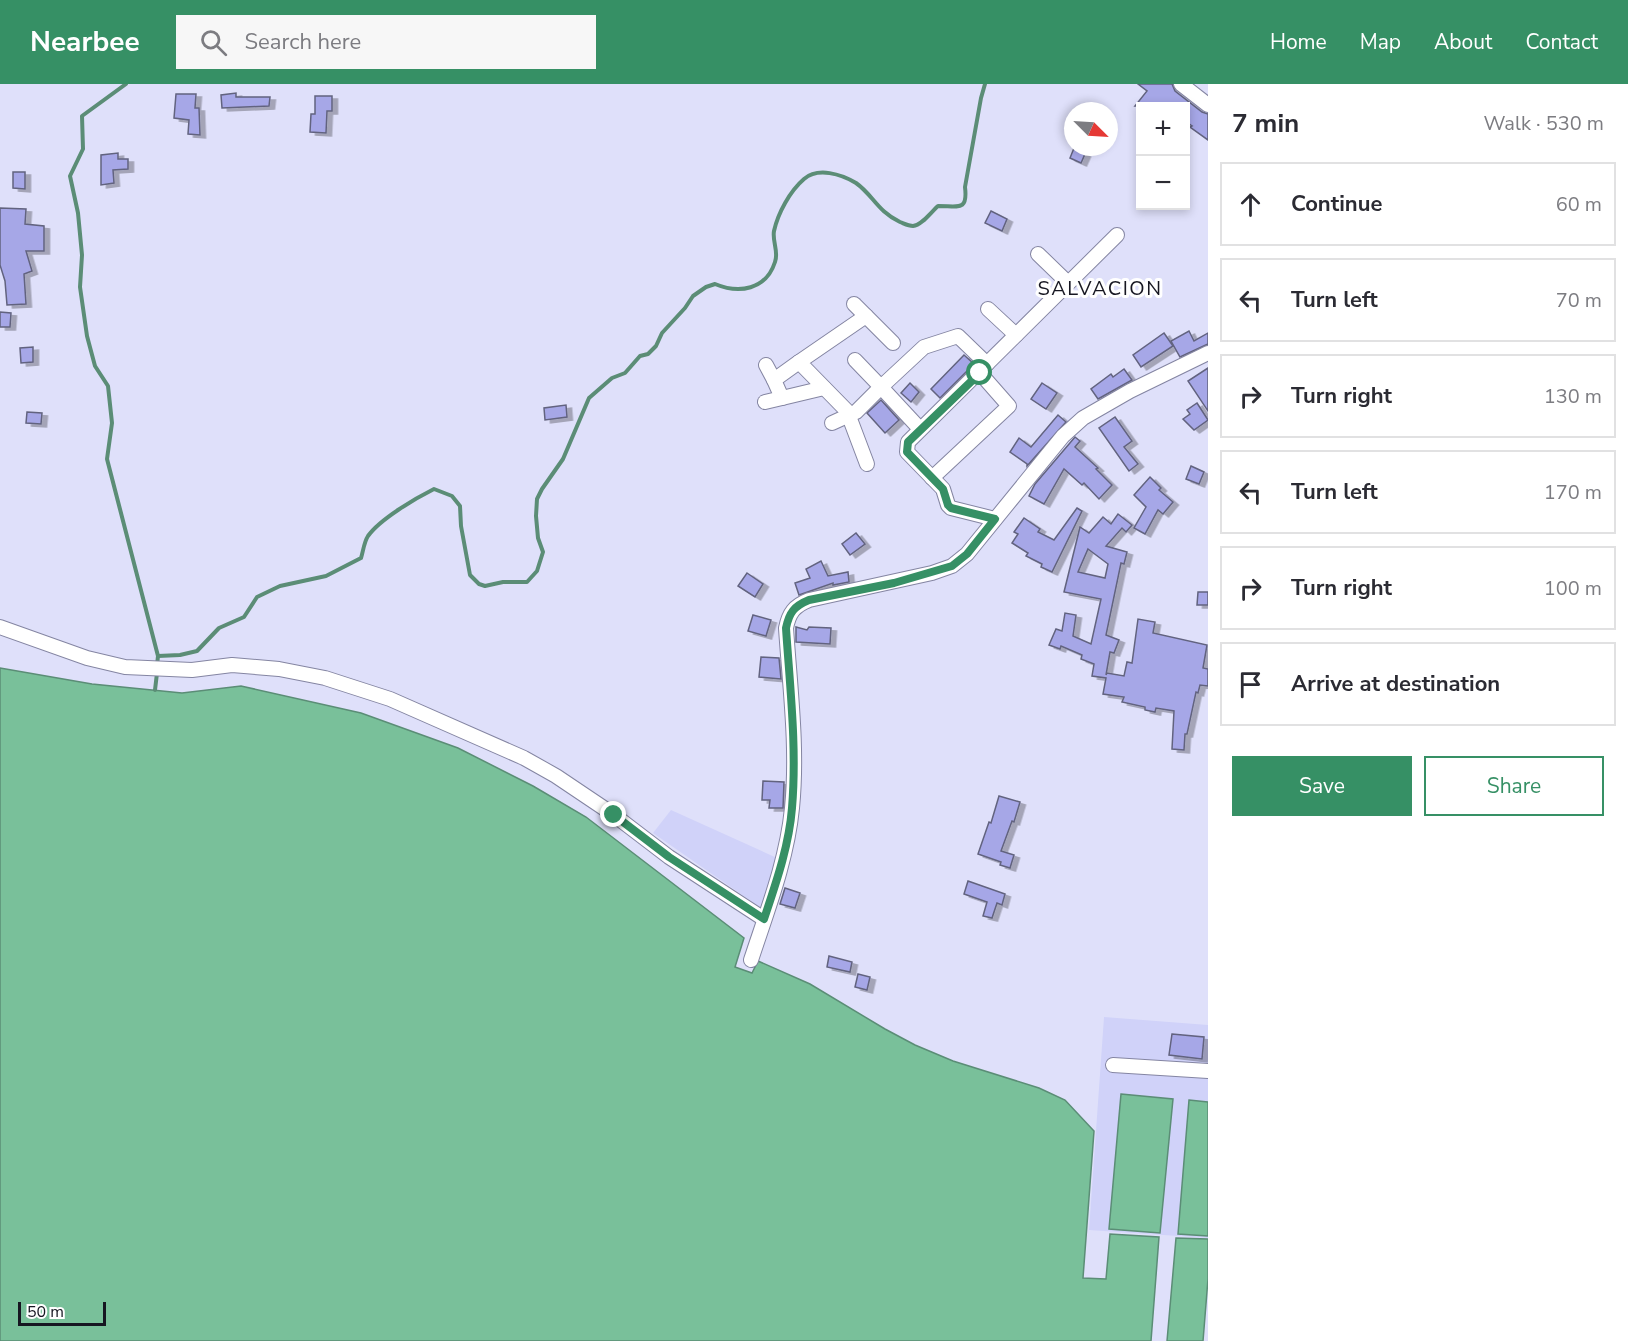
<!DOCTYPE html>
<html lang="en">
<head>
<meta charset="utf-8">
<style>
	:root { --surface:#fff; --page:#f7f7f7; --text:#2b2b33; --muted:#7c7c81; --line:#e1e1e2; --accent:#369065 }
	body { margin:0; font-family:"Nunito Sans",sans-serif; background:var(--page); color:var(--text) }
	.controls { position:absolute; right:18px; top:18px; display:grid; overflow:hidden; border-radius:0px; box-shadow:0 3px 9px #0003 }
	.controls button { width:54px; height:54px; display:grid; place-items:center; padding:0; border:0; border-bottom:2px solid var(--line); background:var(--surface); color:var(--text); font:30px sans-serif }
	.compass { position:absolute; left:1064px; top:18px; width:54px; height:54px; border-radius:50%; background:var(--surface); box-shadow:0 3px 9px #0003; rotate:114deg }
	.scale { position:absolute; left:18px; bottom:15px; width:88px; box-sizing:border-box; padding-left:6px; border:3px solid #161621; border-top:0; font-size:16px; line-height:21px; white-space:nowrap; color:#161621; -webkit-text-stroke:4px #fff; paint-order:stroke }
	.stop { position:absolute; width:18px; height:18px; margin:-14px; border:4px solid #369065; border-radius:50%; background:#fff }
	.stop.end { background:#369065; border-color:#fff; box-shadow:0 2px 6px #0008 }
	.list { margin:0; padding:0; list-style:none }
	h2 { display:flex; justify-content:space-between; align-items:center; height:78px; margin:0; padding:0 24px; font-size:26px }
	h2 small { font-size:20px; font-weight:400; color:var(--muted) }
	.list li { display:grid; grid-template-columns:39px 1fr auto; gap:18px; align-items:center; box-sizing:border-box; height:84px; margin:0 12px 12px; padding:0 12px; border:2px solid var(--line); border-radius:0px }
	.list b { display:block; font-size:22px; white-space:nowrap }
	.list em { font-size:20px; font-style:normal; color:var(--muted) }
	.actions { display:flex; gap:12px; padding:18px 24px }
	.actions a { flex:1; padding:14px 0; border:2px solid var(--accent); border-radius:0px; text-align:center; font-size:21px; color:var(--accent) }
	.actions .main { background:var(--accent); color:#fff }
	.icon { flex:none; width:33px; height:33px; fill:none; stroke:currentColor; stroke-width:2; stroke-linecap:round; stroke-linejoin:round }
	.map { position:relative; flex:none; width:1208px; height:1257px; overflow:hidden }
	header { display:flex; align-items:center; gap:36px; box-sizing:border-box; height:84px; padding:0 30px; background:var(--accent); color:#fff }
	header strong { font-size:28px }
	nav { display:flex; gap:33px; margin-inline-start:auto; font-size:21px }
	.search { width:420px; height:54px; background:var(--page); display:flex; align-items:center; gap:15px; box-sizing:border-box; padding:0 21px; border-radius:0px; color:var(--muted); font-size:22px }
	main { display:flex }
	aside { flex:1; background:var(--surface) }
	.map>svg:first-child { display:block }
</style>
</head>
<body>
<header>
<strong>Nearbee</strong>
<div class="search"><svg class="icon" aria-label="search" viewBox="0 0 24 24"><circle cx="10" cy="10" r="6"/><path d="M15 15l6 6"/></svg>Search here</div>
<nav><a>Home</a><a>Map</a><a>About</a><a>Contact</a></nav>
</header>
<main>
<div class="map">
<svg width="1208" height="1257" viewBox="0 0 1208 1257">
	<defs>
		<filter id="shadow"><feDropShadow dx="5.5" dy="3" stdDeviation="0" flood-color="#0004"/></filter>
	</defs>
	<rect width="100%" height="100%" fill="#dfe0fa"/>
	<g fill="#d0d2f9">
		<polygon points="671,726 777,774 761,824 653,749"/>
		<polygon points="1104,933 1208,941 1208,1154 1089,1146"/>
	</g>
	<g fill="#79c09a" stroke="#5b8d76" stroke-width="1.5">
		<polygon points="0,584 92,600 182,609 241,602 361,629 458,664 533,702 586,733 744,854 735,883 752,889 758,877 810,900 885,945 915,961 953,977 1039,1004 1065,1016 1094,1047 1083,1194 1106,1195 1110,1150 1159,1153 1151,1257 0,1257"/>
		<polygon points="1121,1010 1173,1015 1160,1149 1109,1145"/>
		<polygon points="1189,1016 1208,1018 1208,1152 1178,1150"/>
		<polygon points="1176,1154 1208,1155 1208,1195 1203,1257 1167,1257"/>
	</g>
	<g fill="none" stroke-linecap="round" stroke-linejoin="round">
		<g stroke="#5b8d76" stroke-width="4">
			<polyline points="126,0 82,32 83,65 70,92 78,129 82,171 80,203 87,252 95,282 108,302 112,339 107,375 158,572 157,581"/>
			<path d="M158,572L180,571L197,567L219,544L244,533L257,513L280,502L326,492L361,474C363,468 364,458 368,452C380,435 416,414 434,405L452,412L460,422L461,442L470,491L479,500L485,502L503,498H527L537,487L543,468L538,454L536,432L537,415L542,405L563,375L589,314L612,294L625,289L640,272L648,270L656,262L662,249L685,224L693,212L706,203L715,200C739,210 766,206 775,178C779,168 772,157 774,147C778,129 790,107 804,95C818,83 841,90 856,99C873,111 877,127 900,138C905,140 908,142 913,142C922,141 931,128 938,122C958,122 968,128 965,103L981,14L985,0"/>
			<polyline points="155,606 157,589"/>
		</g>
	</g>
	<g fill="#a6a7e7" stroke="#62637f" stroke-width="1.5" fill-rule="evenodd" filter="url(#shadow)">
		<polygon points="1138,0 1172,0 1175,7 1202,28 1208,30 1208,56 1190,43 1192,42 1185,37 1185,22 1135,22 1147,7"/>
		<polygon points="236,9 236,13 270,13 269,22 222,24 221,11"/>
		<polygon points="176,10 196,10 195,24 199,24 200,51 188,50 189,36 174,34"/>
		<polygon points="315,12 332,12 332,27 327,27 326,49 310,48 311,30 315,30"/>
		<polygon points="1074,64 1085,70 1081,79 1070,74"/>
		<polygon points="118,69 118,75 128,75 128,85 113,86 114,99 101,101 101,71"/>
		<polygon points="13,88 25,88 25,105 13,104"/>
		<polygon points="0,124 26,125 25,140 44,142 44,167 26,167 32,187 24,190 26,220 7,221 5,197 0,181"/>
		<polygon points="991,127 1007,135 1002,147 985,139"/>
		<polygon points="0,228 11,229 10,243 0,243"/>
		<polygon points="1189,247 1194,257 1208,249 1208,260 1180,273 1171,257"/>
		<polygon points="1164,249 1173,262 1141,283 1133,271"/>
		<polygon points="33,263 33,278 21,279 20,264"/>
		<polygon points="964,271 974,280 940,314 931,305"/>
		<polygon points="1208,284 1208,327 1188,297"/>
		<polygon points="1124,285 1132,296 1098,315 1091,305 1111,290 1113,293"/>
		<polygon points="910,299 919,308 911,318 901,309"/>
		<polygon points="1042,299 1057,309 1046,325 1031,315"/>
		<polygon points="881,316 899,336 885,349 867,329"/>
		<polygon points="1197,319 1208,336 1194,346 1183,335 1190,330 1187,326"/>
		<polygon points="566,321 567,333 545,336 544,324"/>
		<polygon points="27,328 42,329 41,340 26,339"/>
		<polygon points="1058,331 1066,338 1027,382 1027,380 1010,368 1019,354 1031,363"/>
		<polygon points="1115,333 1132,357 1124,363 1138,380 1129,387 1099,344"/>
		<polygon points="1075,353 1080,357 1075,363 1098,384 1096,385 1112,401 1099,415 1084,399 1082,401 1064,385 1044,420 1029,412 1035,400"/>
		<polygon points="1191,382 1204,388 1199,400 1186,395"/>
		<polygon points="1150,393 1161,404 1159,406 1173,418 1163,430 1158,426 1145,450 1134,444 1146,423 1134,411"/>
		<polygon points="1077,424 1082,427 1052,488 1041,483 1042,480 1026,472 1028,469 1012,459 1018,450 1014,448 1024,434 1040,445 1038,448 1054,456"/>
		<path d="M1118,430L1132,441L1126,448L1122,444L1106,462L1127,468L1124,480L1121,479L1106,551L1119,556L1114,569L1110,568L1106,591L1107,589L1124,592L1127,578L1132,579L1138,535L1155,538L1153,549L1207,561L1203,584L1208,585V602L1200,601L1198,609L1196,608L1187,650H1185L1184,666L1172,665L1174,627L1156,624L1155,628L1145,626V623L1122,618L1124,613L1103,610L1106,594L1092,592L1094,580L1081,575L1082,571L1061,562L1060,565L1049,561L1056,545L1062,547L1065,529L1076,531L1073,552L1091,560L1101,515L1064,508L1080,443L1089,449L1103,433L1111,440ZM1088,465L1108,480L1105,494L1078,488Z"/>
		<polygon points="856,449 865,460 850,471 842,460"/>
		<polygon points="821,477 828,492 848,488 849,498 833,501 833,499 799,511 795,499 810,494 806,485"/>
		<polygon points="747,489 763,500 755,513 738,502"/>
		<polygon points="1198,508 1208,508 1208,521 1197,521"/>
		<polygon points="753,531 771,536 766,552 748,547"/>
		<polygon points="796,543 807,546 809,543 831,544 830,560 796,558"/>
		<polygon points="761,573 779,574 781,595 759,593"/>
		<polygon points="763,697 784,698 783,724 769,724 770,716 762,716"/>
		<polygon points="999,712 1020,718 1014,738 1012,737 1001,767 1014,771 1010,784 1000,781 1001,778 978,770 989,738 991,739"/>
		<polygon points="968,797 1005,810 1002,821 997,819 992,834 983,832 987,818 964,810"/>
		<polygon points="785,804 800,809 795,824 780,820"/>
		<polygon points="829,872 852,878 850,888 827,883"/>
		<polygon points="858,890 870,893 867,906 855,903"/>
		<polygon points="1172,950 1204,953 1202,975 1169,971"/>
	</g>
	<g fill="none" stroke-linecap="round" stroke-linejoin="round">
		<defs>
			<g id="minor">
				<polyline points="1181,0 1208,21"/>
				<polyline points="1038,170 1068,199"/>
				<polyline points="854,220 866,232"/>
				<polyline points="988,225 1016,251"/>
				<polyline points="855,276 881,303 924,263 958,252 987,280"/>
				<polyline points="799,278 774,296 782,314 824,304"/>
				<polyline points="766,281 774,296"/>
				<polyline points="765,318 782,314"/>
				<polyline points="832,339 856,328 881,303 920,345"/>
				<polyline points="867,380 847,327 799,278 866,232 893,259"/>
				<polyline points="932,394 1009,322 980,289"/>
				<polyline points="995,435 951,424 948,421 943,405 907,368 908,358 1117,151"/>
				<polyline points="0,543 87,574 125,583 192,586 232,581 279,585 325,594 390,615 524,674 556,692 614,731 669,773 764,835"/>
				<path d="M751,876C767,827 787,776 792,724C798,665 790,604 786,544C789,529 794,522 809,516L932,489L952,482L967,470L1045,374L1063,352L1083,334L1130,307L1208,269"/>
				<polyline points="1113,981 1208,987"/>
			</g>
		</defs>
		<use href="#minor" stroke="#8485a2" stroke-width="16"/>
		<use href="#minor" stroke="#fff" stroke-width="14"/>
	</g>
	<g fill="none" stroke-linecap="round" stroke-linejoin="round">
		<path stroke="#369065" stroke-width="8" d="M614,731L669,773L764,835C776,799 789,762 792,724C797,664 790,604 786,544C789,529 794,522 809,516L894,499L952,482L967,470L995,435L951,424L948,421L943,405L907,368L908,358L980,289"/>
	</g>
	<g text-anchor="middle" stroke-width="6" stroke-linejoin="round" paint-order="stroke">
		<g font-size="20" letter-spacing="1.5" fill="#161621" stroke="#fff">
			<text x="1100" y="211">SALVACION</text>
		</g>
	</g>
</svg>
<div class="controls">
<button>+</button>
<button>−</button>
</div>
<svg class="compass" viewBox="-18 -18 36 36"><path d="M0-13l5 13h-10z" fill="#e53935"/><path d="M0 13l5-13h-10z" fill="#7c7c81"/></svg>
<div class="scale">50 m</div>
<div class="stop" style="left:980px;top:289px"></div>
<div class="stop end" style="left:614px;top:731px"></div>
</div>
<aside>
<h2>7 min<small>Walk · 530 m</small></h2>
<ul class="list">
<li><svg class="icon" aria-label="ahead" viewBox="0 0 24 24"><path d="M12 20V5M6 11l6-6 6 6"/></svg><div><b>Continue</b></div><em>60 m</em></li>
<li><svg class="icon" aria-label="left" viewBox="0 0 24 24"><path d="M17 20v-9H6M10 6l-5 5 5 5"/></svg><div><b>Turn left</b></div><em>70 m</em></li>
<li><svg class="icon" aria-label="right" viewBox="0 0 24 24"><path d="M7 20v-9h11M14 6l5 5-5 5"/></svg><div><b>Turn right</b></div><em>130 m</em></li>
<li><svg class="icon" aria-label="left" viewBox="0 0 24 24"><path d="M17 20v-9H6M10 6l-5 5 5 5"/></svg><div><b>Turn left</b></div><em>170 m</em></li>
<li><svg class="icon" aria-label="right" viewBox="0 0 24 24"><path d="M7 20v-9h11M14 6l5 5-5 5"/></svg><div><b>Turn right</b></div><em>100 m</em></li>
<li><svg class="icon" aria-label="arrive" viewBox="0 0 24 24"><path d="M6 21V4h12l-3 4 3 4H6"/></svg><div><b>Arrive at destination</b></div></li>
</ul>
<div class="actions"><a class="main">Save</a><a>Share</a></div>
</aside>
</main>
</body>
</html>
